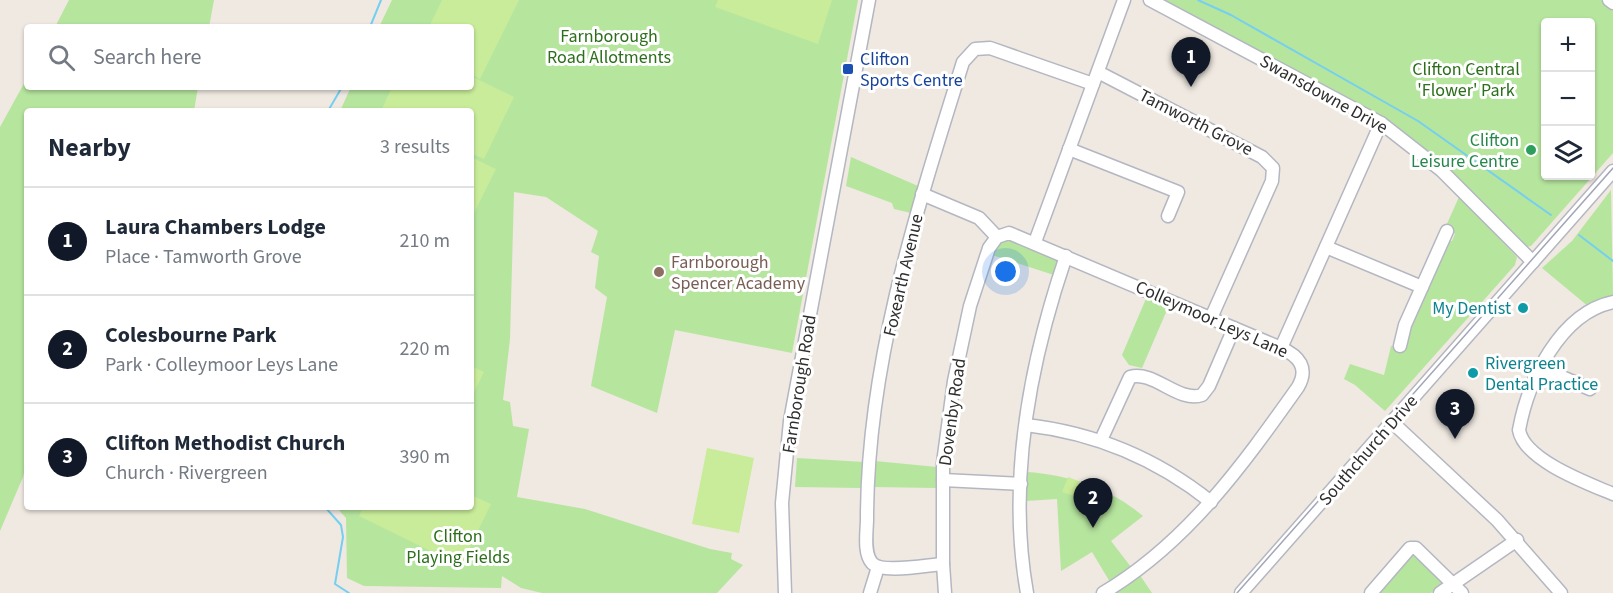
<!DOCTYPE html>
<html lang="en">
<head>
<meta charset="utf-8">
<style>
	:root { --surface:#fff; --page:#f2f2f3; --text:#1f2937; --muted:#747a83; --line:#e0e1e3; --accent:#111827 }
	body { margin:0; font-family:"Source Sans 3",sans-serif; background:var(--page); color:var(--text) }
	.controls { position:absolute; right:18px; top:18px; display:grid; overflow:hidden; border-radius:6px; box-shadow:0 2px 4px #0004 }
	.controls button { width:54px; height:54px; display:grid; place-items:center; padding:0; border:0; border-bottom:2px solid var(--line); background:var(--surface); color:var(--text); font:30px sans-serif }
	.you { position:absolute; left:1006px; top:272px; width:21px; height:21px; margin:-15px; border:4px solid #fff; border-radius:50%; background:#1a73e8; box-shadow:0 0 0 9px #1a73e833 }
	.badge { display:grid; place-items:center; width:39px; height:39px; border-radius:50%; background:var(--accent); color:#fff; font-size:20px; font-weight:700 }
	.pin { position:absolute; translate:-50% -50px; filter:drop-shadow(0 2px 3px #0008) }
	.pin::after { content:''; position:absolute; top:32px; width:21px; height:18px; background:inherit; clip-path:polygon(0 0,100% 0,50% 100%) }
	.list { margin:0; padding:0; list-style:none }
	h2 { display:flex; justify-content:space-between; align-items:center; height:78px; margin:0; padding:0 24px; font-size:26px }
	h2 small { font-size:20px; font-weight:400; color:var(--muted) }
	.list li { display:grid; grid-template-columns:39px 1fr auto; gap:18px; align-items:center; box-sizing:border-box; height:108px; padding:0 24px; border-top:2px solid var(--line) }
	.list b { display:block; font-size:22px; white-space:nowrap }
	.list p { margin:0; font-size:20px; white-space:nowrap; color:var(--muted) }
	.list em { font-size:20px; font-style:normal; color:var(--muted) }
	.icon { flex:none; width:33px; height:33px; fill:none; stroke:currentColor; stroke-width:2; stroke-linecap:round; stroke-linejoin:round }
	.map { position:relative; flex:none; width:1613px; height:593px; overflow:hidden }
	.search { position:absolute; background:var(--surface); box-shadow:0 2px 4px #0004; left:24px; top:24px; width:450px; height:66px; display:flex; align-items:center; gap:15px; box-sizing:border-box; padding:0 21px; border-radius:6px; color:var(--muted); font-size:22px }
	.panel { position:absolute; background:var(--surface); box-shadow:0 2px 4px #0004; left:24px; top:108px; width:450px; height:402px; border-radius:6px }
	.map>svg:first-child { display:block }
</style>
</head>
<body>
<div class="map">
<svg width="1613" height="593" viewBox="0 0 1613 593">
	<rect width="100%" height="100%" fill="#efe9e1"/>
	<g fill="#b6e59e" fill-rule="evenodd">
		<polygon points="69,0 214,0 209,27 55,27"/>
		<polygon points="392,0 858,0 792,353 675,330 657,413 591,386 607,297 595,288 599,256 591,252 598,231 546,197 514,192 510,339 503,400 510,402 513,426 529,429 517,497 585,509 710,549 732,553 731,559 743,565 717,593 542,593 521,588 502,576 501,588 364,586 347,578 346,518 336,507 471,507 471,111 340,111 351,87 471,87 471,27 379,27"/>
		<path d="M1161,0H1601L1613,11V153L1531,246L1523,248C1480,202 1437,156 1385,119ZM1546,22H1590V176H1546Z"/>
		<polygon points="27,78 27,87 198,87 194,111 27,111 27,460 23,477 0,531 0,127"/>
		<polygon points="851,157 918,186 911,213 894,209 892,203 846,186"/>
		<polygon points="1611,190 1613,298 1589,307 1542,268 1572,241"/>
		<polygon points="1459,197 1517,257 1515,265 1385,411 1355,385 1344,379 1350,364 1384,375 1391,346 1406,348 1408,340 1405,337 1447,240 1452,241 1455,234 1446,226"/>
		<polygon points="1008,238 1059,261 1054,275 992,255 999,243"/>
		<polygon points="1148,294 1170,303 1142,368 1129,365 1122,355"/>
		<polygon points="797,458 864,462 861,488 795,487"/>
		<polygon points="875,461 937,467 936,488 873,487"/>
		<path d="M1027,472C1069,475 1110,488 1143,516L1111,541L1131,567L1110,582L1092,552L1061,571L1057,499L1026,501Z"/>
		<polygon points="1414,550 1445,581 1431,593 1378,593"/>
		<polygon points="1139,574 1152,593 1117,593 1115,591"/>
	</g>
	<g fill="#c9ec9a">
		<polygon points="442,0 519,0 480,79 471,74 471,27 429,27"/>
		<polygon points="718,0 832,0 818,44 715,7"/>
		<polygon points="471,76 514,97 484,159 471,153 471,111 382,109 392,87 471,87"/>
		<polygon points="471,157 496,169 471,219"/>
		<polygon points="471,366 484,372 471,398"/>
		<polygon points="707,448 754,458 739,533 692,524"/>
		<polygon points="1068,477 1091,486 1086,500 1062,492"/>
		<polygon points="471,495 491,504 461,566 359,516 363,507 471,507"/>
	</g>
	<g fill="none" stroke-linecap="round" stroke-linejoin="round">
		<g stroke="#75cff0" stroke-width="2">
			<polyline points="1198,0 1231,15 1418,121 1551,215"/>
			<polyline points="370,27 381,0"/>
			<polyline points="328,111 342,87"/>
			<polyline points="1579,235 1613,261"/>
			<polyline points="325,507 341,525 343,537 335,584 349,593"/>
		</g>
		<defs>
			<g id="minor">
				<polyline points="1150,0 1381,123 1441,170 1533,262"/>
				<polyline points="1609,0 1613,3"/>
				<polyline points="1098,72 1262,157 1273,168 1272,181 1211,318"/>
				<polyline points="1069,149 1178,192 1168,216"/>
				<polyline points="922,194 979,218 997,237"/>
				<polyline points="1035,242 1124,0"/>
				<polyline points="1326,247 1422,287"/>
				<path d="M1613,302C1560,313 1528,381 1519,430C1524,460 1587,483 1613,494"/>
				<polyline points="1400,346 1405,325 1447,231"/>
				<polyline points="1281,348 1381,123"/>
				<polyline points="1541,368 1590,389"/>
				<polyline points="1393,423 1497,520 1561,593"/>
				<path d="M1026,425C1096,433 1156,458 1211,502"/>
				<path d="M1101,440L1130,377C1154,370 1178,403 1202,395L1209,386L1234,328"/>
				<polyline points="943,480 1021,484"/>
				<path d="M943,564C927,565 882,574 872,563C863,553 867,531 867,519C867,363 917,209 963,62L975,49L990,48L1093,84"/>
				<polyline points="785,593 782,503 790,421 869,0"/>
				<polyline points="870,593 878,567"/>
				<path d="M945,593L943,564V463L954,381L970,306L989,248L997,237L1009,233L1281,348C1299,356 1309,368 1298,387C1242,466 1187,543 1103,593"/>
				<path d="M1027,593C1007,481 1030,362 1066,256"/>
				<polyline points="1241,593 1613,171"/>
				<polyline points="1371,593 1410,548 1416,548 1462,593"/>
				<polyline points="1440,593 1517,540"/>
			</g>
		</defs>
		<use href="#minor" stroke="#b4b7c1" stroke-width="15"/>
		<use href="#minor" stroke="#fff" stroke-width="12"/>
		<polyline stroke="#a3a6b8" stroke-width="1.5" points="1237,593 1613,168"/>
	</g>
	<rect fill="#1a4fb4" stroke="#fff" stroke-width="2" x="842" y="63" width="12" height="12" rx="3"/>
	<circle fill="#2e9e5b" stroke="#fff" stroke-width="2" cx="1531" cy="150" r="6"/>
	<circle fill="#8d6e63" stroke="#fff" stroke-width="2" cx="659" cy="272" r="6"/>
	<g fill="#0f9aa8" stroke="#fff" stroke-width="2">
		<circle cx="1523" cy="308" r="6"/>
		<circle cx="1473" cy="373" r="6"/>
	</g>
	<g text-anchor="middle" stroke-width="6" stroke-linejoin="round" paint-order="stroke">
		<g font-size="18" fill="#2c6e1b" stroke="#fff">
			<text x="609" y="42">Farnborough<tspan x="609" dy="21">Road Allotments</tspan></text>
			<text x="1466" y="75">Clifton Central<tspan x="1466" dy="21">'Flower' Park</tspan></text>
			<text x="458" y="542">Clifton<tspan x="458" dy="21">Playing Fields</tspan></text>
		</g>
		<g font-size="18" fill="#164399" stroke="#fff" text-anchor="start">
			<text x="860" y="65">Clifton<tspan x="860" dy="21">Sports Centre</tspan></text>
		</g>
		<g font-size="18" fill="#2e2e2e" stroke="#fff">
			<text transform="translate(1324 94) rotate(29)" y="6">Swansdowne Drive</text>
			<text transform="translate(1196 122) rotate(27)" y="6">Tamworth Grove</text>
			<text transform="translate(903 275) rotate(-77)" y="6">Foxearth Avenue</text>
			<text transform="translate(1212 319) rotate(24)" y="6">Colleymoor Leys Lane</text>
			<text transform="translate(799 384) rotate(-81)" y="6">Farnborough Road</text>
			<text transform="translate(952 412) rotate(-82)" y="6">Dovenby Road</text>
			<text transform="translate(1368 450) rotate(-49)" y="6">Southchurch Drive</text>
		</g>
		<g font-size="18" fill="#27864d" stroke="#fff" text-anchor="end">
			<text x="1519" y="146">Clifton<tspan x="1519" dy="21">Leisure Centre</tspan></text>
		</g>
		<g font-size="18" fill="#785e54" stroke="#fff" text-anchor="start">
			<text x="671" y="268">Farnborough<tspan x="671" dy="21">Spencer Academy</tspan></text>
		</g>
		<g font-size="18" fill="#0d838f" stroke="#fff" text-anchor="end">
			<text x="1511" y="314">My Dentist</text>
			<text x="1485" y="369" text-anchor="start">Rivergreen<tspan x="1485" dy="21">Dental Practice</tspan></text>
		</g>
	</g>
</svg>
<div class="controls">
<button>+</button>
<button>−</button>
<button><svg class="icon" aria-label="layers" viewBox="0 0 24 24"><path d="M12 4l9 5-9 5-9-5zM3 14l9 5 9-5"/></svg></button>
</div>
<div class="you"></div>
<div class="pin badge" style="left:1191px;top:87px">1</div>
<div class="pin badge" style="left:1093px;top:528px">2</div>
<div class="pin badge" style="left:1455px;top:439px">3</div>
<div class="search"><svg class="icon" aria-label="search" viewBox="0 0 24 24"><circle cx="10" cy="10" r="6"/><path d="M15 15l6 6"/></svg>Search here</div>
<section class="panel">
<h2>Nearby<small>3 results</small></h2>
<ul class="list">
<li><span class="badge">1</span><div><b>Laura Chambers Lodge</b><p>Place · Tamworth Grove</p></div><em>210 m</em></li>
<li><span class="badge">2</span><div><b>Colesbourne Park</b><p>Park · Colleymoor Leys Lane</p></div><em>220 m</em></li>
<li><span class="badge">3</span><div><b>Clifton Methodist Church</b><p>Church · Rivergreen</p></div><em>390 m</em></li>
</ul>
</section>
</div>
</body>
</html>
